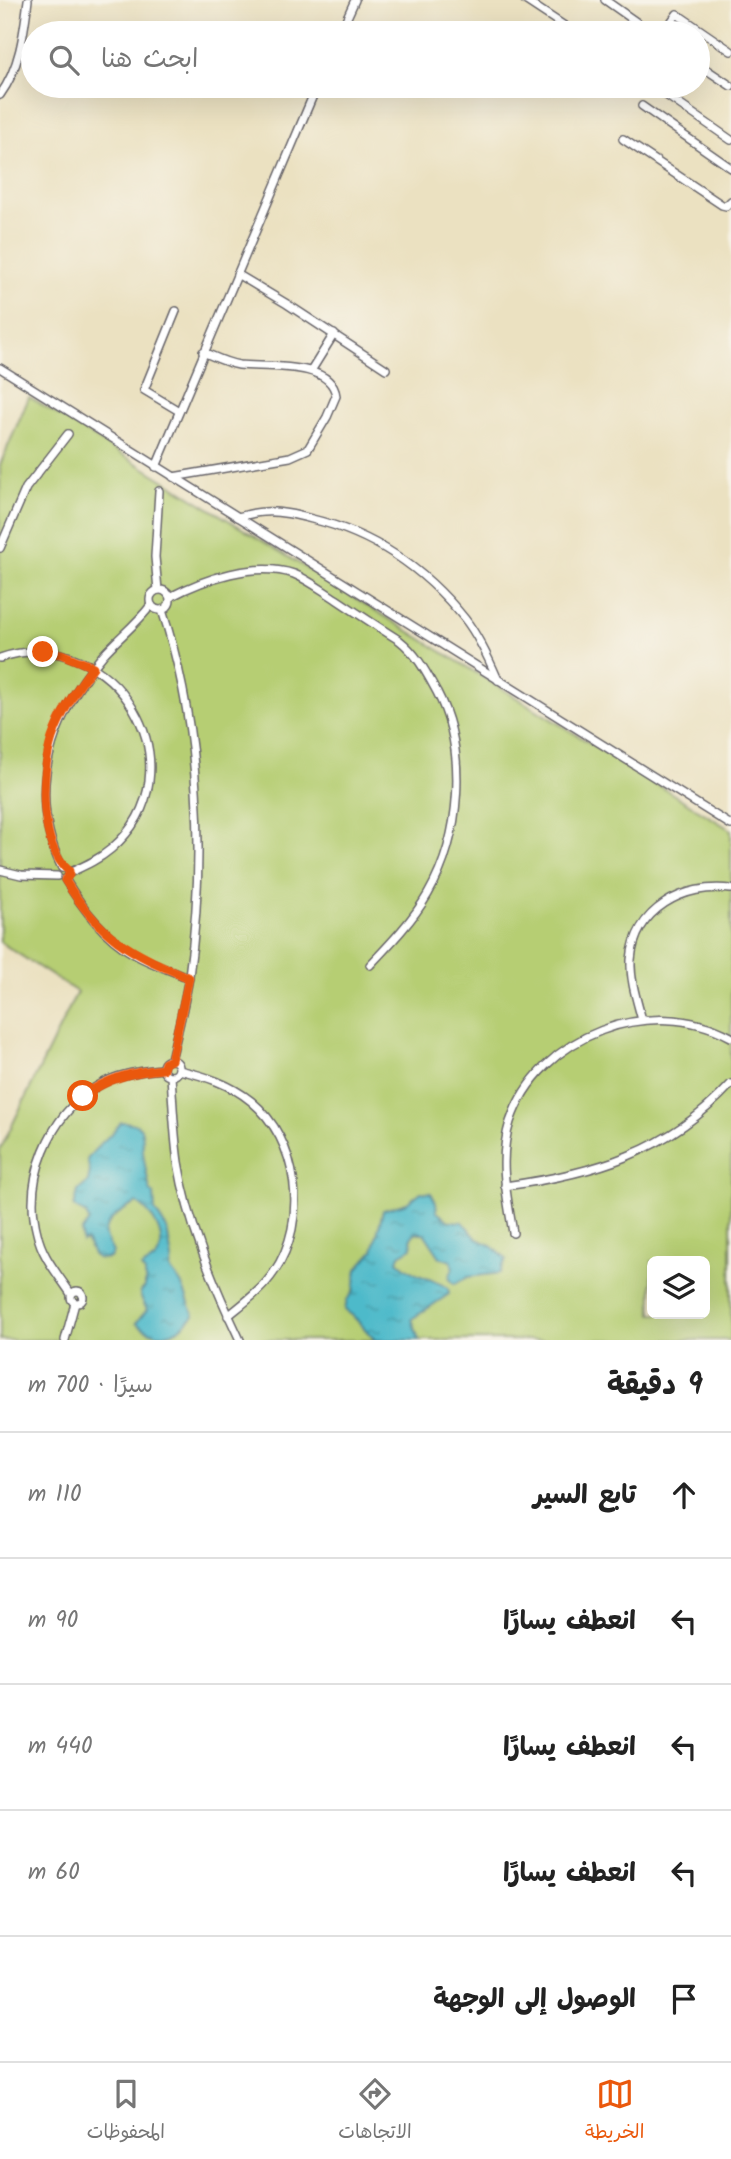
<!DOCTYPE html>
<html lang="ar">
<head>
<meta charset="utf-8">
<style>
	:root { --surface:#fff; --page:#f6f6f6; --text:#222; --muted:#767676; --line:#e0e0e0; --accent:#ea580c }
	body { margin:0; font-family:Kalam,"Playpen Sans Arabic",sans-serif; background:var(--page); color:var(--text); direction:rtl }
	.controls { position:absolute; right:21px; bottom:21px; display:grid; overflow:hidden; border-radius:10px; box-shadow:0 7px 28px #0002 }
	.controls button { width:63px; height:63px; display:grid; place-items:center; padding:0; border:0; border-bottom:2px solid var(--line); background:var(--surface); color:var(--text); font:35px sans-serif }
	.stop { position:absolute; width:21px; height:21px; margin:-16px; border:5px solid #ea580c; border-radius:50%; background:#fff }
	.stop.end { background:#ea580c; border-color:#fff; box-shadow:0 2px 7px #0008 }
	.list { margin:0; padding:0; list-style:none }
	h2 { display:flex; justify-content:space-between; align-items:center; height:91px; margin:0; padding:0 28px; font-size:30px }
	h2 small { font-size:23px; font-weight:400; color:var(--muted) }
	.list li { display:grid; grid-template-columns:46px 1fr auto; gap:21px; align-items:center; box-sizing:border-box; height:126px; padding:0 28px; border-top:2px solid var(--line) }
	.list b { display:block; font-size:26px; white-space:nowrap }
	.list em { font-size:23px; font-style:normal; color:var(--muted) }
	.icon { flex:none; width:38px; height:38px; fill:none; stroke:currentColor; stroke-width:2; stroke-linecap:round; stroke-linejoin:round }
	.map { position:relative; flex:none; width:731px; height:1340px; overflow:hidden; direction:ltr }
	.search { position:absolute; background:var(--surface); box-shadow:0 7px 28px #0002; left:21px; right:21px; top:21px; height:77px; display:flex; align-items:center; gap:18px; box-sizing:border-box; padding:0 24px; border-radius:38px; color:var(--muted); font-size:26px }
	.sheet { height:721px; background:var(--surface) }
	nav { display:flex; justify-content:space-around; align-items:center; box-sizing:border-box; height:98px; border-top:2px solid var(--line); background:var(--surface); font-size:19px; color:var(--muted) }
	nav a { display:grid; justify-items:center; gap:4px }
	nav .on { color:var(--accent) }
	.map>svg:first-child { display:block }
</style>
</head>
<body>
<div class="map">
<svg width="731" height="1340" viewBox="0 0 731 1340">
	<defs>
		<pattern id="water-ripples" width="26" height="14" patternUnits="userSpaceOnUse" patternTransform="scale(1.75)"><rect width="26" height="14" fill="#4ebaca"/><path d="M2 4q2-2 4 0t4 0M15 11q2-2 4 0t4 0" fill="none" stroke="#4097a5"/></pattern>
	</defs>
	<rect width="100%" height="100%" fill="#f7f3e8"/>
	<filter id="ink" filterUnits="userSpaceOnUse"><feTurbulence type="fractalNoise" baseFrequency=".0143" numOctaves="2"/><feDisplacementMap in="SourceGraphic" scale="14" xChannelSelector="R" yChannelSelector="G"/><feConvolveMatrix kernelMatrix="1 2 1 2 8 2 1 2 1" color-interpolation-filters="sRGB"/></filter>
	<filter id="wash" filterUnits="userSpaceOnUse"><feTurbulence type="fractalNoise" baseFrequency=".00686" numOctaves="4" result="noise"/><feDisplacementMap in="SourceGraphic" scale="28" xChannelSelector="R" yChannelSelector="G"/><feGaussianBlur stdDeviation="1.57" result="paint"/><feColorMatrix in="noise" values="0 0 0 0 0 0 0 0 0 0 0 0 0 0 0 0 0 1.4 0 .05"/><feComposite in="paint" operator="in"/></filter>
	<g filter="url(#wash)">
		<rect width="100%" height="100%" fill="#ebe1c1"/>
		<path fill="#b6ce73" stroke="#6c7857" stroke-width="2" fill-rule="evenodd" d="M29,397L731,830V1340H0V1150L77,992L0,942V465ZM652,1261H705V1314H652Z"/>
		<g fill="url(#water-ripples)" stroke="#386e82" stroke-width="2">
			<path d="M121,1122C147,1123 142,1131 143,1151C144,1164 148,1178 150,1191L154,1194L155,1211L167,1229L172,1259L170,1269L181,1283L194,1315C174,1338 156,1340 136,1323L147,1310L140,1295L141,1291L145,1287V1273L141,1268C145,1265 152,1262 156,1258C170,1240 152,1212 137,1203C126,1208 102,1221 105,1236C106,1241 111,1247 113,1252L110,1258C90,1261 94,1254 86,1240L82,1242L81,1232L89,1221L86,1214L74,1207L78,1191L88,1182L90,1171L87,1160C96,1145 111,1137 121,1122Z"/>
			<path d="M421,1192L431,1193L436,1202L437,1212L449,1221L463,1222L477,1239L491,1245L506,1259L500,1273L468,1277L454,1284L449,1278L453,1268L451,1261L440,1257L424,1233H415L411,1238L412,1248L400,1255L398,1261C418,1280 427,1275 448,1288L449,1294L412,1319L419,1340H375L353,1316L345,1310L347,1300L354,1291L357,1269L373,1251L383,1210L407,1203Z"/>
		</g>
	</g>
	<g filter="url(#ink)">
		<g fill="none" stroke-linecap="round" stroke-linejoin="round">
			<defs>
				<g id="minor">
					<polyline points="525,0 575,33"/>
					<polyline points="605,0 652,33"/>
					<polyline points="340,33 355,0"/>
					<polyline points="663,33 677,14 731,51"/>
					<polyline points="698,64 731,86"/>
					<polyline points="653,86 731,140"/>
					<path d="M0,95C20,68 24,32 28,0"/>
					<polyline points="642,106 731,168"/>
					<polyline points="623,139 722,205 726,206 731,201"/>
					<polyline points="237,274 287,304 386,369"/>
					<polyline points="176,311 144,390 179,411"/>
					<polyline points="0,368 731,825"/>
					<polyline points="311,371 334,334"/>
					<polyline points="156,467 317,86"/>
					<path d="M173,477L290,457L308,449L327,417L336,396C332,360 264,368 239,365C226,363 215,357 203,352"/>
					<path d="M238,517C246,515 256,512 264,512C280,511 296,515 312,519C374,534 425,569 465,619C479,637 489,659 498,680"/>
					<polyline points="0,548 26,488 68,434"/>
					<circle cx="160" cy="600" r="10"/>
					<polyline points="158,590 155,557 159,491"/>
					<path d="M170,597C204,579 255,561 294,574C309,580 323,591 336,599C357,613 378,627 399,640C417,654 426,672 437,692C468,751 461,837 428,894C413,920 391,943 370,965"/>
					<path d="M162,610C200,725 206,857 189,976C185,1004 177,1033 171,1060"/>
					<path d="M0,658C115,619 204,770 111,849C98,860 84,866 69,873"/>
					<path d="M62,868C25,791 51,717 103,655C118,638 137,624 151,605"/>
					<polyline points="0,870 21,875 57,876"/>
					<path d="M65,879C83,909 104,937 134,954C151,964 171,970 189,978"/>
					<path d="M642,1020C637,1001 630,980 631,960C635,909 684,883 731,889"/>
					<circle cx="171" cy="1068" r="8"/>
					<path d="M179,1070C205,1076 230,1084 251,1101C299,1140 309,1221 274,1272C262,1290 245,1302 228,1316"/>
					<path d="M171,1076C173,1105 174,1134 178,1162C188,1224 213,1283 240,1340"/>
					<path d="M505,1186C593,1174 669,1152 731,1084"/>
					<path d="M513,1233C507,1196 498,1160 510,1122C539,1034 652,994 731,1037"/>
					<circle cx="77" cy="1297" r="6"/>
					<path d="M71,1294C58,1274 42,1257 37,1233C23,1180 49,1116 96,1087C116,1074 140,1071 163,1069"/>
					<polyline points="65,1340 75,1303"/>
				</g>
			</defs>
			<use href="#minor" stroke="#68656a" stroke-width="10"/>
			<use href="#minor" stroke="#fff" stroke-width="7"/>
		</g>
	</g>
	<g fill="none" stroke-linecap="round" stroke-linejoin="round" filter="url(#ink)">
		<path stroke="#ea580c" stroke-width="9" d="M43,652L61,654L93,667C77,688 61,712 52,738C40,775 39,845 69,871V875L65,880C100,938 129,952 189,978L171,1060L165,1063L163,1069C132,1072 108,1078 83,1096"/>
	</g>
</svg>
<div class="controls">
<button><svg class="icon" aria-label="layers" viewBox="0 0 24 24"><path d="M12 4l9 5-9 5-9-5zM3 14l9 5 9-5"/></svg></button>
</div>
<div class="stop" style="left:83px;top:1096px"></div>
<div class="stop end" style="left:43px;top:652px"></div>
<div class="search"><svg class="icon" aria-label="search" viewBox="0 0 24 24"><circle cx="10" cy="10" r="6"/><path d="M15 15l6 6"/></svg>ابحث هنا</div>
</div>
<section class="sheet">
<h2>9 دقيقة<small>سيرًا · 700 m</small></h2>
<ul class="list">
<li><svg class="icon" aria-label="ahead" viewBox="0 0 24 24"><path d="M12 20V5M6 11l6-6 6 6"/></svg><div><b>تابع السير</b></div><em>110 m</em></li>
<li><svg class="icon" aria-label="left" viewBox="0 0 24 24"><path d="M17 20v-9H6M10 6l-5 5 5 5"/></svg><div><b>انعطف يسارًا</b></div><em>90 m</em></li>
<li><svg class="icon" aria-label="left" viewBox="0 0 24 24"><path d="M17 20v-9H6M10 6l-5 5 5 5"/></svg><div><b>انعطف يسارًا</b></div><em>440 m</em></li>
<li><svg class="icon" aria-label="left" viewBox="0 0 24 24"><path d="M17 20v-9H6M10 6l-5 5 5 5"/></svg><div><b>انعطف يسارًا</b></div><em>60 m</em></li>
<li><svg class="icon" aria-label="arrive" viewBox="0 0 24 24"><path d="M6 21V4h12l-3 4 3 4H6"/></svg><div><b>الوصول إلى الوجهة</b></div></li>
</ul>
</section>
<nav>
<a class="on"><svg class="icon" aria-label="map" viewBox="0 0 24 24"><path d="M3 6l6-2 6 2 6-2v14l-6 2-6-2-6 2zM9 4v14M15 6v14"/></svg>الخريطة</a>
<a><svg class="icon" aria-label="directions" viewBox="0 0 24 24"><path d="M12 3l9 9-9 9-9-9zM9 14v-3h6M13 9l2 2-2 2"/></svg>الاتجاهات</a>
<a><svg class="icon" aria-label="saved" viewBox="0 0 24 24"><path d="M7 4h10v16l-5-4-5 4z"/></svg>المحفوظات</a>
</nav>
</body>
</html>
